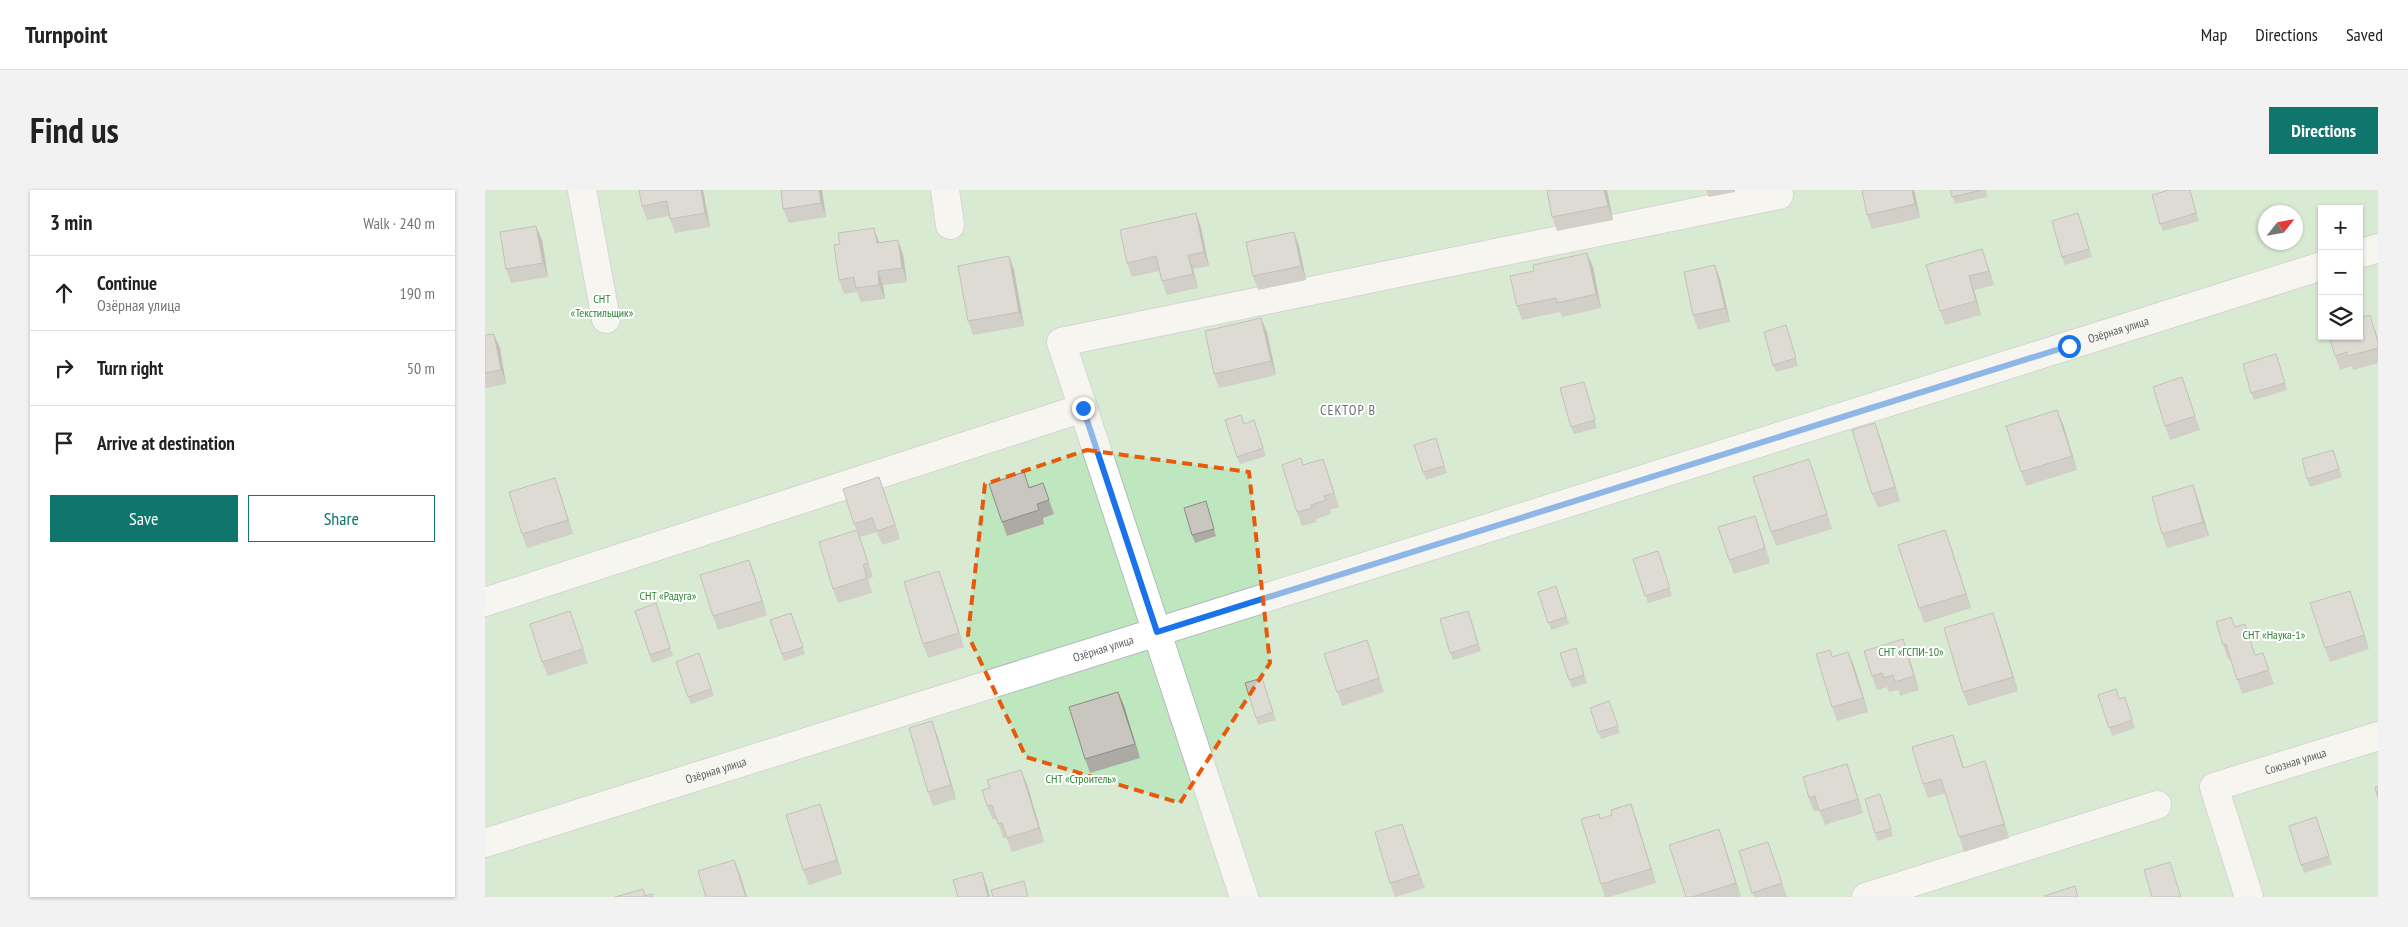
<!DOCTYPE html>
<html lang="en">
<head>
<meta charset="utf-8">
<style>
	:root { --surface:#fff; --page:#f2f2f2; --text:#222; --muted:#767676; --line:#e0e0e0; --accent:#0f766e }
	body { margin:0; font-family:"PT Sans Narrow",sans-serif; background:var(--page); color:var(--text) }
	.controls { position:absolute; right:15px; top:15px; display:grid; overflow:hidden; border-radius:0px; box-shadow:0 1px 4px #0004 }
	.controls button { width:45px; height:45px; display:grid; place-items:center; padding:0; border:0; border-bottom:1px solid var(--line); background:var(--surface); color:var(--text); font:25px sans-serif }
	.compass { position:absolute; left:1773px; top:15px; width:45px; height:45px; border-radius:50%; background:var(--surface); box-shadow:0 1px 4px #0004; rotate:59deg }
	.stop { position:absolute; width:15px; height:15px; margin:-11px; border:4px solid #1a73e8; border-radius:50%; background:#fff }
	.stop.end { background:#1a73e8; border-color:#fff; box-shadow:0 1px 5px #0008 }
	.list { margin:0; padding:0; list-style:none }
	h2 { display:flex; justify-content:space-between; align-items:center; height:65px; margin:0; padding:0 20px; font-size:21px }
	h2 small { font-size:16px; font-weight:400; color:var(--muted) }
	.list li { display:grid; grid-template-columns:32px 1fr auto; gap:15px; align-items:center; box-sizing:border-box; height:75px; padding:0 20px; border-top:1px solid var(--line) }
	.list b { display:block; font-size:19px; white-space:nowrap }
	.list p { margin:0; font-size:16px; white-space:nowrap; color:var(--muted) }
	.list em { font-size:16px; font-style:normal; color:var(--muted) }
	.actions { display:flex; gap:10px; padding:15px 20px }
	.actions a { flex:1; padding:11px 0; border:1px solid var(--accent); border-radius:0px; text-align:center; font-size:18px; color:var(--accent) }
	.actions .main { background:var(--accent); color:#fff }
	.icon { flex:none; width:28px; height:28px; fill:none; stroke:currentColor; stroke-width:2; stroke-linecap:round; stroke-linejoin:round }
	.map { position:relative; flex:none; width:1893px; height:707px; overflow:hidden; border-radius:0px }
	header { display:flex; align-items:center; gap:30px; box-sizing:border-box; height:70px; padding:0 25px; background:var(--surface); border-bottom:1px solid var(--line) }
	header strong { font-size:24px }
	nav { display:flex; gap:28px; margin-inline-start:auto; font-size:18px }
	.intro { display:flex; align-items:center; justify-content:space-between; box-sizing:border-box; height:120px; padding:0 30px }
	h1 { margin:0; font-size:35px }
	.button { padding:12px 22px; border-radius:0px; background:var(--accent); color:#fff; font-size:18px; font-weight:700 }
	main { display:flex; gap:30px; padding:0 30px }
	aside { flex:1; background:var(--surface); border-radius:0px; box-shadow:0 1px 4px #0004 }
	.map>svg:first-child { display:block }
</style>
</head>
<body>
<header>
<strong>Turnpoint</strong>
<nav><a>Map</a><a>Directions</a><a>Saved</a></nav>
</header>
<div class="intro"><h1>Find us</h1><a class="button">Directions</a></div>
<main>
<aside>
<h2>3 min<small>Walk · 240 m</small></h2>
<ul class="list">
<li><svg class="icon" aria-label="ahead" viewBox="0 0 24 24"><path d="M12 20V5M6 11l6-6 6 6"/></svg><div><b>Continue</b><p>Озёрная улица</p></div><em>190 m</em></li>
<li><svg class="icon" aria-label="right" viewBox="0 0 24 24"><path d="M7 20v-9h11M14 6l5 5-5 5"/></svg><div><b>Turn right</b></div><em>50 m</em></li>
<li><svg class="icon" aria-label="arrive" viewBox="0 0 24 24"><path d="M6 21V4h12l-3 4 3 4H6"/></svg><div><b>Arrive at destination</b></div></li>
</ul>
<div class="actions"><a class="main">Save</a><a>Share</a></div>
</aside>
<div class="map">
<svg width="1893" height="707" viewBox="0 0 1893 707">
	<rect width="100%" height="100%" fill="#eeece3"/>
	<path fill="#bee7bf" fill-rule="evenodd" d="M0,0H1893V707H0ZM1837,19H1874V146H1837ZM1780,22H1810V52H1780Z"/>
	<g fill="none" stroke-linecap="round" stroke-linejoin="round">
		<defs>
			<g id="minor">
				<polyline points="97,0 121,129"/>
				<polyline points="460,0 465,35"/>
				<polyline points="1874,64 1893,58"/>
				<polyline points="598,218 576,152 1294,5"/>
				<polyline points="0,412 598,218 759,707"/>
				<path id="s1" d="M0,653L1837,76"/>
				<polyline points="1381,707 1672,615"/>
				<path id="s2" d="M1764,707L1729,597L1893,546"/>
			</g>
		</defs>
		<use href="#minor" stroke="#b5b9be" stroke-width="30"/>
		<use href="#minor" stroke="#fff" stroke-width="28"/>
	</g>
	<g fill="#adaaa5">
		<polygon points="218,0 225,37 190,43 184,26 162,30 157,16"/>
		<polygon points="296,0 337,0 341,27 304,33 298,19"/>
		<polygon points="1062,0 1122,0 1128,30 1072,41 1067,27"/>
		<polygon points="1221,0 1250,0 1250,2 1224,7"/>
		<polygon points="1377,0 1429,0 1435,28 1387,39 1382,25"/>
		<polygon points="1465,0 1501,0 1502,7 1470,14"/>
		<polygon points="1684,0 1705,0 1714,31 1678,41 1675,34"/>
		<polygon points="711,23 716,38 724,76 708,79 713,98 682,105 677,91 674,81 647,87 642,73"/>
		<polygon points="1596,31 1607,67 1580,75 1577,67"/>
		<polygon points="57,50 63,87 26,93 21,79"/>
		<polygon points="395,53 418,64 422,92 398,95 400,109 376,112 372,102 359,104 354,90"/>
		<polygon points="814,56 821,90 773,100 768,86"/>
		<polygon points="1102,63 1108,77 1116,118 1077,127 1075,122 1037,130 1032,116 1049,81"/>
		<polygon points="524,66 529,80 539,136 488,145 483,131"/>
		<polygon points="1502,73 1509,95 1489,100 1496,125 1460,135 1455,121 1441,75"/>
		<polygon points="1235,89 1245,132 1213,140 1208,125"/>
		<polygon points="1890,139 1893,149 1893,173 1868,180 1867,176 1855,180 1850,166"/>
		<polygon points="782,142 791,185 734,198 729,184"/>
		<polygon points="1304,143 1313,176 1291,182 1288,175"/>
		<polygon points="0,145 15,158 21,194 0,198"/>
		<polygon points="1794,172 1802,200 1769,210 1766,203"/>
		<polygon points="1697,187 1715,240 1685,250 1680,236"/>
		<polygon points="1101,199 1112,238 1089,244 1086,237"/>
		<polygon points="769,230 781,266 755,274 752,267 759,234"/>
		<polygon points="1578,234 1592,280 1541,296 1536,282"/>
		<polygon points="1395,247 1415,311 1393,318 1387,304"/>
		<polygon points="953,255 962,283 941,290 938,282"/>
		<polygon points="1848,260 1857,287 1825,297 1822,289"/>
		<polygon points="838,269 854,317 845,320 846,324 831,329 832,332 817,336 812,322 818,275"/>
		<polygon points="1329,283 1347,339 1291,356 1286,342"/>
		<polygon points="70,288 88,344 42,358 37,344"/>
		<polygon points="558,293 569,324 558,328 559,334 522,346 517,332 544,297"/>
		<polygon points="1708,295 1724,346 1682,358 1677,344"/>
		<polygon points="399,301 415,349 397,355 392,342 375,347 388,387 383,389 387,403 353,413 348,399 372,340 369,334"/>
		<polygon points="721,311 731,346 710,353 707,345"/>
		<polygon points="1275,340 1285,373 1249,384 1244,370"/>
		<polygon points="1465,354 1486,418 1439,433 1434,418"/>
		<polygon points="1176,368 1187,406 1163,413 1148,369"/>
		<polygon points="269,384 282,425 233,440 228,426"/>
		<polygon points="459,395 479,457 443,468 438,454"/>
		<polygon points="1071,396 1084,434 1066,440 1053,402"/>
		<polygon points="171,413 188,466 167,473 150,421"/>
		<polygon points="1870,415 1884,459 1845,472 1840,458"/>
		<polygon points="85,421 103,473 63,486 57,472"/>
		<polygon points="306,423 320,464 299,471 285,430"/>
		<polygon points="1508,423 1513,437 1533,501 1483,516 1478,502"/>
		<polygon points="986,428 996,461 968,470 965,463"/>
		<polygon points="1750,437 1770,465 1778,463 1789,494 1757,504 1745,469 1743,469 1738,455"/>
		<polygon points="1418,449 1434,500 1415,506 1413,500 1404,502 1402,497 1392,500 1387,486"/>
		<polygon points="214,463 229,506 206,514 191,472"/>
		<polygon points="887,464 899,502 857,516 852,502"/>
		<polygon points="1093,466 1102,493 1087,498 1084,490"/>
		<polygon points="1347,467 1369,476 1383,522 1352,531 1347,517"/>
		<polygon points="777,488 791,530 773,535 771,528"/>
		<polygon points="633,502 655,568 605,583 600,569"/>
		<polygon points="1613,505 1635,509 1640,507 1650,538 1627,546"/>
		<polygon points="1124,511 1135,543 1116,549 1105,518"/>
		<polygon points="452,545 471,609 448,616 443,602"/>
		<polygon points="1473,559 1479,578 1500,571 1524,648 1479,662 1461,603 1443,608 1438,594"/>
		<polygon points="1362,574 1378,623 1340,635 1334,620 1329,622 1324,608"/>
		<polygon points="542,594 559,652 527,662 521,647 518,648 512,629 508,630 502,616"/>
		<polygon points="1395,604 1408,646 1392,651 1390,643"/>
		<polygon points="335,614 357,684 324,695 318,680"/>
		<polygon points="1146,614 1171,693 1124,707 1120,707 1116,694 1116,629 1127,625"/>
		<polygon points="917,634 940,698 910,707 905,693"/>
		<polygon points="1834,635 1847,674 1819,683 1816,675"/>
		<polygon points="1234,639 1256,707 1201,707"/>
		<polygon points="1254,661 1288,666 1302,707 1269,707"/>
	</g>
	<g fill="#8d8b86">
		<polygon points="216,0 218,0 225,37 220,23"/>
		<polygon points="334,0 337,0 341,27 336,13"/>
		<polygon points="1119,0 1122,0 1128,30 1123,16"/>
		<polygon points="1427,0 1429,0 1435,28 1430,14"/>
		<polygon points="711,23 716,38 724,76 719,62"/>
		<polygon points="51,36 57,50 63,87 58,73"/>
		<polygon points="389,38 394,52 397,67 392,53"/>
		<polygon points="809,42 814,56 821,90 816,76"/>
		<polygon points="413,50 418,64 422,92 417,78"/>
		<polygon points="1497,59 1502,73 1509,95 1504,81"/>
		<polygon points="1102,63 1108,77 1116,118 1111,104"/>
		<polygon points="703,65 708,79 713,98 708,84"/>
		<polygon points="524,66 529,80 539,136 534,122"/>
		<polygon points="1230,75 1235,89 1245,132 1240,118"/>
		<polygon points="393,81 398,95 400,109 394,95"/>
		<polygon points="1484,86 1489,100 1496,125 1491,111"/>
		<polygon points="776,128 782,142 791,185 786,171"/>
		<polygon points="9,144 15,158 21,194 16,180"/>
		<polygon points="1572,220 1578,234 1592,280 1587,266"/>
		<polygon points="1390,233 1395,247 1415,311 1410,297"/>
		<polygon points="838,269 843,283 854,317 849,303"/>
		<polygon points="1324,269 1329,283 1347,339 1342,324"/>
		<polygon points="394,287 399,301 415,349 410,335"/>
		<polygon points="70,288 75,302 88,344 83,330"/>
		<polygon points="1708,295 1713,309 1724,346 1718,332"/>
		<polygon points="1270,326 1275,340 1285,373 1280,358"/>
		<polygon points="1460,340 1465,354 1486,418 1481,404"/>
		<polygon points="264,370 269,384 282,425 277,411"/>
		<polygon points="454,381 459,395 479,457 474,443"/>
		<polygon points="1865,401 1870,415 1884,459 1879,445"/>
		<polygon points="1508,423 1513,437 1533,501 1528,487"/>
		<polygon points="1418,449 1423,463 1434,500 1429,486"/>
		<polygon points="1363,462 1369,476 1383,522 1378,508"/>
		<polygon points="633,502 639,516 655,568 650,554"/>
		<polygon points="447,531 452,545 471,609 466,595"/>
		<polygon points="1468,545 1473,559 1483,592 1478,578"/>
		<polygon points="1500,571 1505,585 1524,648 1519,634"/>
		<polygon points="1362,574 1367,588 1378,623 1373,609"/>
		<polygon points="536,580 542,594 559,652 554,638"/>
		<polygon points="335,614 340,628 357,684 352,670"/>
		<polygon points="1146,614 1151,628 1171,693 1166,679"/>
		<polygon points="1234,639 1239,653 1256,707 1251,693"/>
		<polygon points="249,670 255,684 262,707 261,707"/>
		<polygon points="497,682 502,696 505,707 503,707"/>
	</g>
	<g fill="#c9c6c0" stroke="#8d8b86">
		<polygon points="154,0 216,0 220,23 185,29 182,11 157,16"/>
		<polygon points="296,0 334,0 336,13 298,19"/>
		<polygon points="1062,0 1119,0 1123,16 1067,27"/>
		<polygon points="1377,0 1427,0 1430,14 1382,25"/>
		<polygon points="1465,0 1497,0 1467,7"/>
		<polygon points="1684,0 1705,0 1711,23 1675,34 1667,5"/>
		<polygon points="711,23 719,62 703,65 708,84 677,91 671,66 642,73 635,40"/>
		<polygon points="1593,23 1604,59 1577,67 1567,31"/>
		<polygon points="51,36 58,73 21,79 15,42"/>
		<polygon points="389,38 392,53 413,50 417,78 393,81 394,95 371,98 369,87 354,90 349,55 355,54 353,43"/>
		<polygon points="809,42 816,76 768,86 761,52"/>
		<polygon points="1497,59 1504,81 1484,86 1491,111 1455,121 1441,75"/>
		<polygon points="1102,63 1111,104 1072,113 1071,108 1032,116 1025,86 1049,81 1048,75"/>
		<polygon points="524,66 534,122 483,131 473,76"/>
		<polygon points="1230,75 1240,118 1208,125 1199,82"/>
		<polygon points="1885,125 1893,152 1893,158 1863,166 1862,162 1850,166 1844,146 1874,146 1874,128"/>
		<polygon points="776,128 786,171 729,184 720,141"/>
		<polygon points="1301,135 1311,168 1288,175 1279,142"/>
		<polygon points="9,144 16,180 0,183 0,145"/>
		<polygon points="1791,164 1800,193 1766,203 1758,174"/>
		<polygon points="1697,187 1710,226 1680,236 1668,197"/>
		<polygon points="1099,192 1110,230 1086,237 1075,198"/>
		<polygon points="1572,220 1587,266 1536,282 1521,236"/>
		<polygon points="756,225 759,234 769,230 778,258 752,267 740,230"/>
		<polygon points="1390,233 1410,297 1387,304 1367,240"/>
		<polygon points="951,248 959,276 938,282 929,255"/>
		<polygon points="1848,260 1854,279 1822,289 1817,269"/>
		<polygon points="816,268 818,275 838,269 849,303 839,306 841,310 826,315 827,318 812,322 797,275"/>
		<polygon points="1324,269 1342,324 1286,342 1268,287"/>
		<polygon points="539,282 544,298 558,293 564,310 552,314 554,320 517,332 504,294"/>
		<polygon points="394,287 410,335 392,341 387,328 369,334 358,299"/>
		<polygon points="70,288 83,330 37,344 24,302"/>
		<polygon points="1708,295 1718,332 1677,344 1667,307"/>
		<polygon points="721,311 729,339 707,345 699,318"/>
		<polygon points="1270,326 1280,358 1244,370 1233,337"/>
		<polygon points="372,340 383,373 378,375 382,388 348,399 334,352"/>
		<polygon points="1460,340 1481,404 1434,418 1413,355"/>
		<polygon points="1173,361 1185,398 1160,406 1148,369"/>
		<polygon points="264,370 277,411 228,426 215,385"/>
		<polygon points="454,381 474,443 438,454 419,392"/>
		<polygon points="1071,396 1081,427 1063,433 1053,402"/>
		<polygon points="1865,401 1879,445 1840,458 1825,413"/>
		<polygon points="171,413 185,458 165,465 150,421"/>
		<polygon points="85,421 98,459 57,472 45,434"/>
		<polygon points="983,421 993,454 965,463 955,429"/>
		<polygon points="306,423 318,457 297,464 285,430"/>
		<polygon points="1508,423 1528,487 1478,502 1459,438"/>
		<polygon points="1746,427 1750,437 1760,434 1770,465 1778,463 1784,480 1752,490 1741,454 1738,455 1731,432"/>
		<polygon points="1418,449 1429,486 1410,492 1408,485 1399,488 1397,483 1387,486 1379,461"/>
		<polygon points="882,450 894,488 852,502 839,464"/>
		<polygon points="1091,458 1099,485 1084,490 1075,463"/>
		<polygon points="1345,460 1347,467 1363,462 1378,508 1347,517 1331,464"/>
		<polygon points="214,463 226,499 203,507 191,472"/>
		<polygon points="777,488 788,522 771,528 760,493"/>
		<polygon points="1631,499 1634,509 1640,507 1647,530 1624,538 1613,505"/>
		<polygon points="633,502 650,554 600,569 584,517"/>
		<polygon points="1124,511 1133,536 1113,542 1105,518"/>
		<polygon points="447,531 466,595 443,602 424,538"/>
		<polygon points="1468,545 1478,578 1500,571 1519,634 1474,647 1456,589 1438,594 1427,557"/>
		<polygon points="1362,574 1373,609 1334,621 1330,606 1324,608 1318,587"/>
		<polygon points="536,580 554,638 522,648 517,633 513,634 507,615 502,616 497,600 505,598 502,590"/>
		<polygon points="1893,596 1893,608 1890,597"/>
		<polygon points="1395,604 1406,639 1390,643 1380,609"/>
		<polygon points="335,614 352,670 318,680 301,625"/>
		<polygon points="1146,614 1166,679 1116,694 1096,629 1114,624 1115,629 1127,625 1126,620"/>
		<polygon points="1831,627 1844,666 1816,675 1804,636"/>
		<polygon points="917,634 934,684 905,693 890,642"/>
		<polygon points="1234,639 1251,693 1207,707 1201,707 1184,655"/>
		<polygon points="1283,652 1297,693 1267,703 1254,661"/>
		<polygon points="249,670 261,707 221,707 213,681"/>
		<polygon points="1685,672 1696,707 1667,707 1659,680"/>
		<polygon points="497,682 503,707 473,707 468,690"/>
		<polygon points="539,691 543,707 508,707 506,700"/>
		<polygon points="1590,696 1593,707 1560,707 1559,706"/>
		<polygon points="158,699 160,706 167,704 168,707 130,707"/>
	</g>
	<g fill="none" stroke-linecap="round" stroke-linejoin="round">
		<polyline stroke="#1a73e8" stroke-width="6" points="598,218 672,442 1584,156"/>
	</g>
	<path d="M0 0H1893V707H0ZM602,260L764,282L785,473L695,613L541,567L483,445L500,294Z" fill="#eeece3" fill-opacity=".55" fill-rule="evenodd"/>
	<path fill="none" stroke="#e8590c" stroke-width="4" stroke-dasharray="10 6" stroke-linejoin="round" d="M602,260L764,282L785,473L695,613L541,567L483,445L500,294Z"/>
	<g text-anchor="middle" stroke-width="4" stroke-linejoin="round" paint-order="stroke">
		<g font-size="12" fill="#318537" stroke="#fff">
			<text x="117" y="113">СНТ<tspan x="117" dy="14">«Текстильщик»</tspan></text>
			<text x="183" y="410">СНТ «Радуга»</text>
			<text x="1789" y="449">СНТ «Наука-1»</text>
			<text x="1426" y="466">СНТ «ГСПИ-10»</text>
			<text x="596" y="593">СНТ «Строитель»</text>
		</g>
		<g font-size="12" fill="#5b5f64" stroke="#fff">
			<text dy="4" stroke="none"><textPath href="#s1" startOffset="1712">Озёрная улица</textPath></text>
			<text dy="4" stroke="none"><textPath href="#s1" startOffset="648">Озёрная улица</textPath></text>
			<text dy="4" stroke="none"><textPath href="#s2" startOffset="201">Союзная улица</textPath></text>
			<text dy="4" stroke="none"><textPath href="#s1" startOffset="242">Озёрная улица</textPath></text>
		</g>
		<g font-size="14" letter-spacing="1" fill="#6c7176" stroke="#fff">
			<text x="863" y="225">СЕКТОР В</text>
		</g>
	</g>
</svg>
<div class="controls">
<button>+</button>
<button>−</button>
<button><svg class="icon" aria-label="layers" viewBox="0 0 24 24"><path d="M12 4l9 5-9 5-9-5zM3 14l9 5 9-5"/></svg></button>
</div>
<svg class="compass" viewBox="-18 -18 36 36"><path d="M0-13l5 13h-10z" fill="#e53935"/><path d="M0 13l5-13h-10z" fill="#767676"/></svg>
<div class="stop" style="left:1584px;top:156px"></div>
<div class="stop end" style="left:598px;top:218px"></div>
</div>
</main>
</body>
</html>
